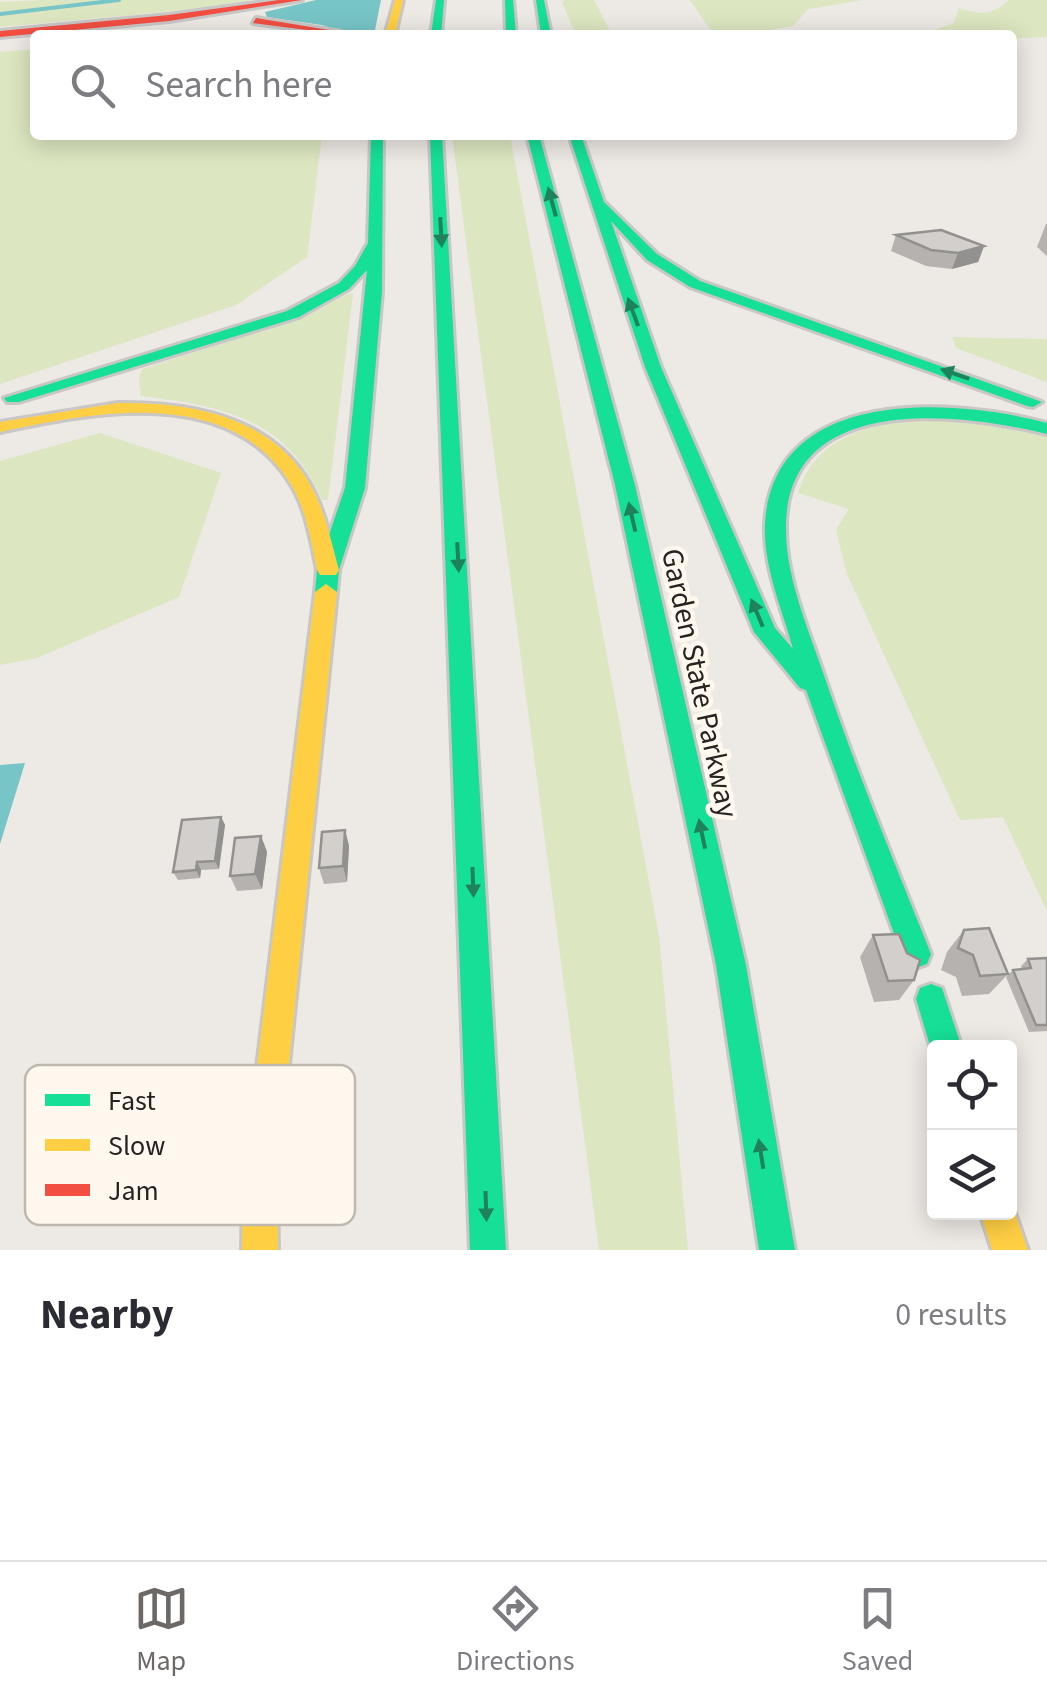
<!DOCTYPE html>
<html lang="en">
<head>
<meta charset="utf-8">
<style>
	:root { --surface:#fff; --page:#f2f2f3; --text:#2b2b33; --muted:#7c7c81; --line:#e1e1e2; --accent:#6c6865 }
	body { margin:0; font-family:"Source Sans 3",sans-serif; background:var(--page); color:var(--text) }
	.controls { position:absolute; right:30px; bottom:30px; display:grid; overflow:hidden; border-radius:10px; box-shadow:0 5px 25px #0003 }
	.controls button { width:90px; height:90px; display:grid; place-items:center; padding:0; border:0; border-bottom:2px solid var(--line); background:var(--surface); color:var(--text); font:50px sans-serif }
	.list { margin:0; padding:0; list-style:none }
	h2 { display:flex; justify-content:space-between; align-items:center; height:130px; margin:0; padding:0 40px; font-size:42px }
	h2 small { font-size:32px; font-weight:400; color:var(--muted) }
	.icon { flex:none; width:55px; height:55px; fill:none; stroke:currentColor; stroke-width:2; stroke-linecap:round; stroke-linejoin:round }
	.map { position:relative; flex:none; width:1047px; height:1250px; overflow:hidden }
	.search { position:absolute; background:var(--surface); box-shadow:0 5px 25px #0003; left:30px; right:30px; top:30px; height:110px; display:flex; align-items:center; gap:25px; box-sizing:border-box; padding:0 35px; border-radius:10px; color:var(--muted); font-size:38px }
	.sheet { height:310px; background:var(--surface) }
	nav { display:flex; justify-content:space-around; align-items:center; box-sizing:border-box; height:140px; border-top:2px solid var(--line); background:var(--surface); font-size:28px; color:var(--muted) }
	nav a { display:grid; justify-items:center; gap:5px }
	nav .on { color:var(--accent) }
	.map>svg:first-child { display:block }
</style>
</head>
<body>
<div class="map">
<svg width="1047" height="1250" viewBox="0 0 1047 1250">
	<rect width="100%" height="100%" fill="#ede9e4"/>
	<g fill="#dce6c0">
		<polygon points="46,0 252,0 208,8 0,27 0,2"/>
		<polygon points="565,0 594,0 612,35 576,35 562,2"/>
		<polygon points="690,0 863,0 808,9 793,26 743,35 714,35"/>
		<path d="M1009,0H1047V37L1019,38L1012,49V35H921L954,23L959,8C980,15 992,16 1009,0Z"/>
		<polygon points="35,49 35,135 322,135 307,257 236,305 0,384 0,52"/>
		<polygon points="452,135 510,135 659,936 688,1250 599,1250"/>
		<path d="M348,294H353L328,500H322C287,418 222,406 141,396L139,378L142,369L304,317Z"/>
		<polygon points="952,337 1047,339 1047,382 956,348"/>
		<path d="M937,417L1047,435V911L1003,817L960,820L847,574L836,530L849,509L798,493C816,432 881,421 937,417Z"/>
		<polygon points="100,433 221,473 179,597 37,658 0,665 0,461"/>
	</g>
	<g fill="#77c5c7">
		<polygon points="316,0 381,0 374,35 353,35 322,25 267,17 265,12"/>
		<polygon points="25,763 0,844 0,765"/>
	</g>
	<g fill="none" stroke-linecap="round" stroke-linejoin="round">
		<polyline stroke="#77c5c7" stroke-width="4" points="0,14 119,0"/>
		<defs>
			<g id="fast">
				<polygon points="436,0 444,0 441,35 431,35"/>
				<polygon points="505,0 513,0 516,35 506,35"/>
				<polygon points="536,0 544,0 551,35 541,35"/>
				<polygon points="371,135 383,135 382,292 365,488 339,570 337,592 326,600 315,592 317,570 345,488 367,270 349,289 299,317 19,402 7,402 4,398 287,311 339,283 355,266 368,243"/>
				<polygon points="430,135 442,135 506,1250 470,1250"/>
				<polygon points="527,135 539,135 635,485 746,965 795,1250 759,1250 716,965 615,485"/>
				<path d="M569,135H581L604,202L657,254L700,281L1042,402L1033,407L1027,406L690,287L647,260L611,221L661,367L775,628L793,649C782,608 763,567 765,523C774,386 952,398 1047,423V434C957,412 784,392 786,530C786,581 811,635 827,684C858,775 895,864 931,954L927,964L916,968L905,964L806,690L800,688L754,632L645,367Z"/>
				<polygon points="931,984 942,988 962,1048 934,1048 934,1059 916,999 920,988"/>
			</g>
			<g id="slow">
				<polygon points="395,0 403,0 395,35 385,35"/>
				<path d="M118,403C195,402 281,418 316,496C327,519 332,545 339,570L336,575H320L317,570C311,541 306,508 290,483C229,385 93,412 0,432V422Z"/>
				<polygon points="326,584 337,592 277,1182 278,1250 242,1250 243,1182 315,592"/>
				<polygon points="1010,1199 1028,1250 992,1250 980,1212 1010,1212"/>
			</g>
			<g id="jam">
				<polygon points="279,0 302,0 169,21 0,37 0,31 169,15"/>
				<polygon points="256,18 341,32 346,35 253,23"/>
			</g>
		</defs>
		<use href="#fast" stroke="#c9c7c5" stroke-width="6"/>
		<use href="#slow" stroke="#c9c7c5" stroke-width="6"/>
		<use href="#jam" stroke="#c9c7c5" stroke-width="6"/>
		<use href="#fast" fill="#16e098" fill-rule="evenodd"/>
		<use href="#slow" fill="#ffcf43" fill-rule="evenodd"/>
		<use href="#jam" fill="#f24e42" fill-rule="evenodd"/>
	</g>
	<g fill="#b5b2af">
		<polygon points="1046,224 1047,224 1047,256 1037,247"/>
		<polygon points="896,235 984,246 978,262 952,269 926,266 891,251"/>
		<polygon points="221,817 225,825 219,869 201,870 200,878 178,880 173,872"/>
		<polygon points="345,830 349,846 347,882 324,884 319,868"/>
		<polygon points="261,836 267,852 262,889 237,891 230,876"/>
		<polygon points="964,930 1008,974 989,994 962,996 956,977 941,970 947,952"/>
		<polygon points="873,935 914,980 899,1000 874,1002 860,957"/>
		<polygon points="1047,958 1047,1031 1029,1032 1006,977 1013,970 1022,969 1021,966 1028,959"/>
	</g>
	<g fill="#93918f">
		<polygon points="984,246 978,262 952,269 958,253"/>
		<polygon points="221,817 225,825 219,869 215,861"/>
		<polygon points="345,830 349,846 347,882 343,866"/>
		<polygon points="261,836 267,852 262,889 255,874"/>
		<polygon points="197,862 201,870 200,878 196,870"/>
	</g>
	<g fill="#d2cfcc" stroke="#93918f" stroke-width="2.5">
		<polygon points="941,230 984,246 958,253 931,250 896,235"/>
		<polygon points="221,817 215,861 197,862 196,870 173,872 182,820"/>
		<polygon points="345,830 343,866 319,868 322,832"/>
		<polygon points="261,836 255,874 230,876 235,838"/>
		<polygon points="989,928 1008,974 980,976 973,955 958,948 964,930"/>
		<polygon points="899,934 907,953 920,960 914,980 888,981 873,935"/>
		<polygon points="1047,958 1047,1025 1036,1025 1013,970 1031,968 1028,959"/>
	</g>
	<defs><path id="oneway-solid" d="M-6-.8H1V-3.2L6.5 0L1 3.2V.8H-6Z" transform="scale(2.5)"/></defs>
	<g fill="#1e825c">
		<use href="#oneway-solid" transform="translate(552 202) rotate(-105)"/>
		<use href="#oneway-solid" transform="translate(441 232) rotate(87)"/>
		<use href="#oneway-solid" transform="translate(633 312) rotate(-110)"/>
		<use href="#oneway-solid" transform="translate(955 374) rotate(-161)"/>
		<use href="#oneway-solid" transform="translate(632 517) rotate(-103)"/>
		<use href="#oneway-solid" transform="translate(458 557) rotate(87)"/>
		<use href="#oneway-solid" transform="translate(757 613) rotate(-113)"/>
		<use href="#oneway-solid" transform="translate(702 834) rotate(-102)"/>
		<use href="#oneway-solid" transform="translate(473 882) rotate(88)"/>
		<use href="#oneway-solid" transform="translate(761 1154) rotate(-99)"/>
		<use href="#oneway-solid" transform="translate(486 1206) rotate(88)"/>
	</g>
	<g text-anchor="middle" stroke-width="9" stroke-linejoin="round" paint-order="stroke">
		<g font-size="30" fill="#262320" stroke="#fff8ee">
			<text transform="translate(700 683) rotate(78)" y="10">Garden State Parkway</text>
		</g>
	</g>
	<rect x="25" y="1065" width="330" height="160" rx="15" fill="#fff8ee" stroke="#beb8b0" stroke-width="2.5"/>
	<rect x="45" y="1094" width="45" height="12" fill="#16e098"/>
	<rect x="45" y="1139" width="45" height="12" fill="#ffcf43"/>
	<rect x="45" y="1184" width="45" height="12" fill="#f24e42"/>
	<g font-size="28" fill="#262320">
		<text x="108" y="1110">Fast</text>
		<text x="108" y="1155">Slow</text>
		<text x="108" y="1200">Jam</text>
	</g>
</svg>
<div class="controls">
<button><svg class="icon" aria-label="locate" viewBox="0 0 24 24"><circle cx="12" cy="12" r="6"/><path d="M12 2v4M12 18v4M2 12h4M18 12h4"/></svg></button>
<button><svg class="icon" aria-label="layers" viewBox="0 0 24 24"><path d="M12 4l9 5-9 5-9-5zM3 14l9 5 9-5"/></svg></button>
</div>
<div class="search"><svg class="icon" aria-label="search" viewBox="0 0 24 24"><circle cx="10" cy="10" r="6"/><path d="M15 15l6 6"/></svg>Search here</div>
</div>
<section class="sheet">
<h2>Nearby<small>0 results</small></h2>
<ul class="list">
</ul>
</section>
<nav>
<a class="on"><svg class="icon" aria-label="map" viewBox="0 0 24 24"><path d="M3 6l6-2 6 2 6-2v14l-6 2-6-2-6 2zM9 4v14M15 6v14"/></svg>Map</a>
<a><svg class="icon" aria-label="directions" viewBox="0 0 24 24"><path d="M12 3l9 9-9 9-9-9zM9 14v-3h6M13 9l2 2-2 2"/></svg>Directions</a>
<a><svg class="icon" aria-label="saved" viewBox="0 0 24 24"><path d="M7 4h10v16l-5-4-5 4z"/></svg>Saved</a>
</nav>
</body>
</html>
